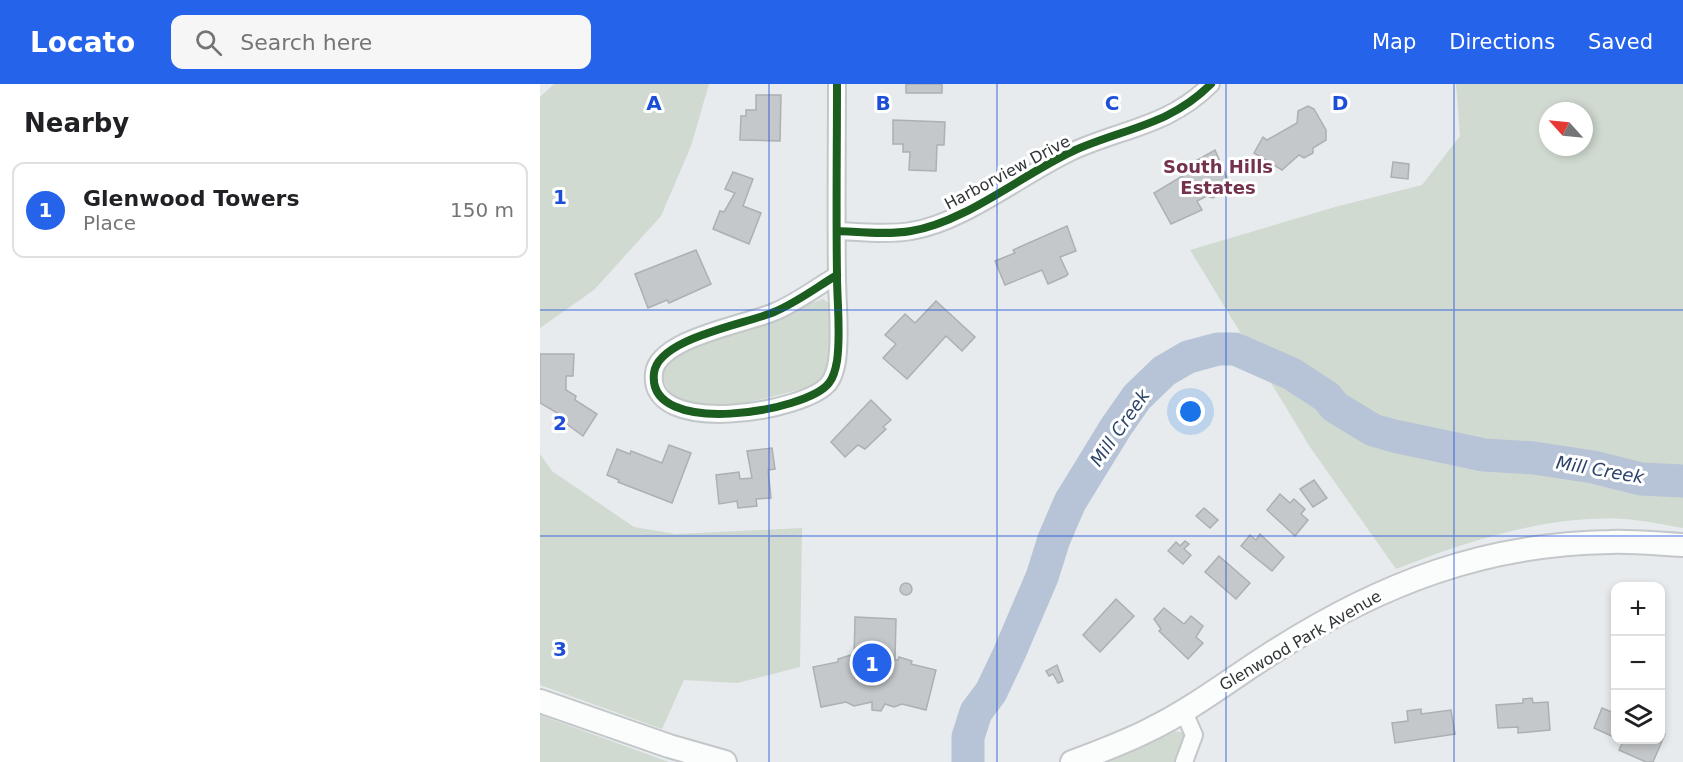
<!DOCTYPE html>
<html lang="en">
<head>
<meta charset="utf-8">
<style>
	:root { --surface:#fff; --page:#f6f6f6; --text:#202124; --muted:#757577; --line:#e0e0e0; --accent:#2563eb }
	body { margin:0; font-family:"DejaVu Sans",sans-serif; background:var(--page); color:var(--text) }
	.controls { position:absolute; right:18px; bottom:18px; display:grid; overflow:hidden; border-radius:12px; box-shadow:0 3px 9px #0003 }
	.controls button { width:54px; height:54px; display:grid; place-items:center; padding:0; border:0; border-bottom:2px solid var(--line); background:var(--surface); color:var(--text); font:30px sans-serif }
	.compass { position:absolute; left:999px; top:18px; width:54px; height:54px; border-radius:50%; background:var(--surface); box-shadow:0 3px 9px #0003; rotate:297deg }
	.you { position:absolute; left:651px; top:328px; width:21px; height:21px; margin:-15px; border:4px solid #fff; border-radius:50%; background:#1a73e8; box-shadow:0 0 0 9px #1a73e833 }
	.badge { display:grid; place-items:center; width:39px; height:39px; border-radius:50%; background:var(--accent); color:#fff; font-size:20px; font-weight:700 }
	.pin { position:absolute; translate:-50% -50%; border:3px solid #fff; box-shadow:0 2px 6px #0006 }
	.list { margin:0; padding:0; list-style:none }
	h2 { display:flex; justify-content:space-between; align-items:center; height:78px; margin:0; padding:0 24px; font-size:26px }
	h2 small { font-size:20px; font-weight:400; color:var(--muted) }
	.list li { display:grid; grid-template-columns:39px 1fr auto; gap:18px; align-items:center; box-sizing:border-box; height:96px; margin:0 12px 12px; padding:0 12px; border:2px solid var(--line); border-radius:12px }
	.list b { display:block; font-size:22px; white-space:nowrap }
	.list p { margin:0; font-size:20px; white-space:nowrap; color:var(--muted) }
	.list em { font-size:20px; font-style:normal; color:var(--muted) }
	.icon { flex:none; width:33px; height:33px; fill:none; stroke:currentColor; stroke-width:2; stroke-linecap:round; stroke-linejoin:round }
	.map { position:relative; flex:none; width:1143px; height:678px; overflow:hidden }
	header { display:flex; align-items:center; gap:36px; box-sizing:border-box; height:84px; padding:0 30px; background:var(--accent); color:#fff }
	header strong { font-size:28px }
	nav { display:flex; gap:33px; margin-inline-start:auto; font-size:21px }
	.search { width:420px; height:54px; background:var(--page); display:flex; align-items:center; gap:15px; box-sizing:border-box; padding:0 21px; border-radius:12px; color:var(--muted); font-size:22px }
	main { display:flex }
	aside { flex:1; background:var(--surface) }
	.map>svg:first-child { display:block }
</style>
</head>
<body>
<header>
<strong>Locato</strong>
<div class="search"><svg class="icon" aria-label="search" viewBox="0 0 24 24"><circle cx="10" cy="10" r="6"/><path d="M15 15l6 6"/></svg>Search here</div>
<nav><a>Map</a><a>Directions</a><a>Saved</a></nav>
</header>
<main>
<aside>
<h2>Nearby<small></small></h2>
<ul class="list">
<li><span class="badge">1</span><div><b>Glenwood Towers</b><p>Place</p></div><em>150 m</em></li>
</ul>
</aside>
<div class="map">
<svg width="1143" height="678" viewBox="0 0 1143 678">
	<rect width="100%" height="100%" fill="#e7ebee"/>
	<g fill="#d0dad0" fill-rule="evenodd">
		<polygon points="14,0 169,0 151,62 121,132 54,206 0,244 0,13"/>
		<path d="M916,0H1143V444C1124,441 1103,436 1084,435C1005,431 928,457 856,485L770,363L650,166L795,123L882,101L920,52ZM1008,27H1044V63H1008Z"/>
		<path d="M283,215L290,220C291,249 300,286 271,303C232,311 129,350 122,287L134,268Z"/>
		<polygon points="0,370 12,387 94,443 136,450 262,444 260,583 197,599 144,596 122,645 0,601"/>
		<polygon points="0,631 129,678 0,678"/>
		<polygon points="634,647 645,649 646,655 635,678 557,678 602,662"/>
	</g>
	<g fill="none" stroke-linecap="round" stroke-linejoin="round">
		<polyline stroke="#b7c3d6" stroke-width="33" points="428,678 428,653 436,628 451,608 469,570 502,493 514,455 530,418 576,343 597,313 624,287 648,273 678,265 695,265 752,290 787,313 795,323 833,346 854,352 944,371 994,374 1053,383 1101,395 1143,397"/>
	</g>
	<g fill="#c5c8ca" stroke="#adb0b3" stroke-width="1.5">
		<rect x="366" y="0" width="36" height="9"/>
		<polygon points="216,11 241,11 240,57 200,56 201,32 206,32 206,26 216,26"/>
		<polygon points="768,22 774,25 786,46 786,56 773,64 773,69 764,74 759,71 742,86 714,69 723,53 727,56 757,39 758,27"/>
		<polygon points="353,36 405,38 404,61 397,61 396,87 369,86 370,68 363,68 363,60 353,60"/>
		<polygon points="675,66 689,99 679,104 679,110 673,114 667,112 657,117 662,126 631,140 614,109 649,88 651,91 657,88 652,79"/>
		<polygon points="853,78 869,80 868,95 851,93"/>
		<polygon points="193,88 213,95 203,122 221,129 209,160 173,145 180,127 184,128 195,109 185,105"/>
		<polygon points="527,142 536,167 520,173 528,190 526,192 508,200 502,186 465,201 455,177 475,169 473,166"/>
		<polygon points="156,166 171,200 129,219 127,216 108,224 95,190"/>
		<polygon points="396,217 435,253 422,267 406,252 367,295 343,274 356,260 345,251 365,230 375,239"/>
		<polygon points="0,270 34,270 33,292 26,292 26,306 36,312 35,316 57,330 43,352 24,338 26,334 0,319"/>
		<polygon points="331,316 351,336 343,343 346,345 325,365 318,361 305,373 291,358"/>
		<polygon points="129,361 151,369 132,419 78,398 79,396 67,391 77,365 90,370 91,367 122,379"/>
		<polygon points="232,364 235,385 228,386 231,414 216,415 217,422 198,424 197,417 179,420 176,391 199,388 200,395 212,394 207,367"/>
		<polygon points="774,396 787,414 773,423 760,405"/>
		<polygon points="740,410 750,419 754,415 765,425 761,430 768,436 755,452 727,426"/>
		<polygon points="664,424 678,436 670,444 656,432"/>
		<polygon points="720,450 744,473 732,487 701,462 710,451 716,456"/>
		<polygon points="645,457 649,460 644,465 651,471 643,480 628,467 636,458 640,462"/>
		<polygon points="679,472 710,499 696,515 665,488"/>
		<circle cx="366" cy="505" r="6"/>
		<polygon points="576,515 594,532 560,568 543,551"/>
		<polygon points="624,524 644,540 651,532 663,542 656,553 663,559 648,575 619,547 621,545 614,535"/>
		<polygon points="315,533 356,535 355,576 358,576 359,573 372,577 371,580 396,586 386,626 362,620 354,623 345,620 341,627 332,626 332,618 314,622 306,618 281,623 273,583 298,578 298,575 311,571 312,575 314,575"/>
		<polygon points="517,581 523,597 518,599 513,590 509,592 506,587"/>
		<polygon points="992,614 993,619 1008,618 1010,646 978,649 978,643 958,644 956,621 983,619 983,615"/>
		<polygon points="1062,624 1076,630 1076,654 1054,644"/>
		<polygon points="881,625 881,630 911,626 915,650 855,659 852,639 868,637 867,627"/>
		<polygon points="1120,648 1125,650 1113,678 1106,678 1079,666 1083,657 1079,656 1120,656"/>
	</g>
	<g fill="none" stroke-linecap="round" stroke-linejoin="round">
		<defs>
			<g id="street">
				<path d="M297,0C297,64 296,127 297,191C297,219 301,249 297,277C296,283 293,294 289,299C267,328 106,355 114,289C118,254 206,240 234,228C256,219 277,203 297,191"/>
				<path d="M298,147C321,148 348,151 371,147C424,139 483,90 533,67C584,44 629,42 671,0"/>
				<polyline points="643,626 654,651 644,678"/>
			</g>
			<g id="secondary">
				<polyline points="0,617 129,662 185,678"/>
				<path d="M532,678C559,668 586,658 611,645C656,623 696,591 738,565C843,499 945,460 1070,458C1094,457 1119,460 1143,461"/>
			</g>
		</defs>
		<use href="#street" stroke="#c3c7c9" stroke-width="20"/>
		<use href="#secondary" stroke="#c3c7c9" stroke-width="26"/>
		<use href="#street" stroke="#fbfcfc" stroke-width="16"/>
		<use href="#secondary" stroke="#fbfcfc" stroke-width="22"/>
		<defs>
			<g id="cycleway">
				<path d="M297,0C297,64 296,127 297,191C297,219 301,249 297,277C296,283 293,294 289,299C267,328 106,355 114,289C118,254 206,240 234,228C256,219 277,203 297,191"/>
				<path d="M298,147C321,148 348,151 371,147C424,139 483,90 533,67C584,44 629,42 671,0"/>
			</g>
		</defs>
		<use href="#cycleway" stroke="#fff" stroke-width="11"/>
		<use href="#cycleway" stroke="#1b5e20" stroke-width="8"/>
	</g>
	<path fill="none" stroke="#1d4ed8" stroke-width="1.5" stroke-opacity="0.55" d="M229,0V678M457,0V678M686,0V678M914,0V678M0,226H1143M0,452H1143"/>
	<g text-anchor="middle" stroke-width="6" stroke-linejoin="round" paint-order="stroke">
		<g font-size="16" fill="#323537" stroke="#fff">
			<text transform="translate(467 88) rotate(-28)" y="6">Harborview Drive</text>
			<text transform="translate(760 556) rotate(-30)" y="6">Glenwood Park Avenue</text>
		</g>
		<g font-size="18" font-weight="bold" fill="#74314e" stroke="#fff">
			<text x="678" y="89">South Hills<tspan x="678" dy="21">Estates</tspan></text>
		</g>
		<g font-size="18" font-style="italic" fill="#2e456b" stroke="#fff">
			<text transform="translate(580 344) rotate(-55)" y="6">Mill Creek</text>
			<text transform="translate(1060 386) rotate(10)" y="6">Mill Creek</text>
		</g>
	</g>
	<g font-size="20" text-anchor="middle" font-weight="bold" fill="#1d4ed8" stroke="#fff" stroke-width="6" stroke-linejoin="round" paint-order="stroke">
		<text x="114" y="26">A</text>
		<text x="343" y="26">B</text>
		<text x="572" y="26">C</text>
		<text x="800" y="26">D</text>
		<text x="20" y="120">1</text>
		<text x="20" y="346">2</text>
		<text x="20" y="572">3</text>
	</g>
</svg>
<div class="controls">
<button>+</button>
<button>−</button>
<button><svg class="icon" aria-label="layers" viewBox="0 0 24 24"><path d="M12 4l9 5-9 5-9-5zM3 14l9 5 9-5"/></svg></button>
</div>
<svg class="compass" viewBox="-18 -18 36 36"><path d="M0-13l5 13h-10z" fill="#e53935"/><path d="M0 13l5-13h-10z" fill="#757577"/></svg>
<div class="you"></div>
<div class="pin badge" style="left:332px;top:579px">1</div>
</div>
</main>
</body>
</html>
